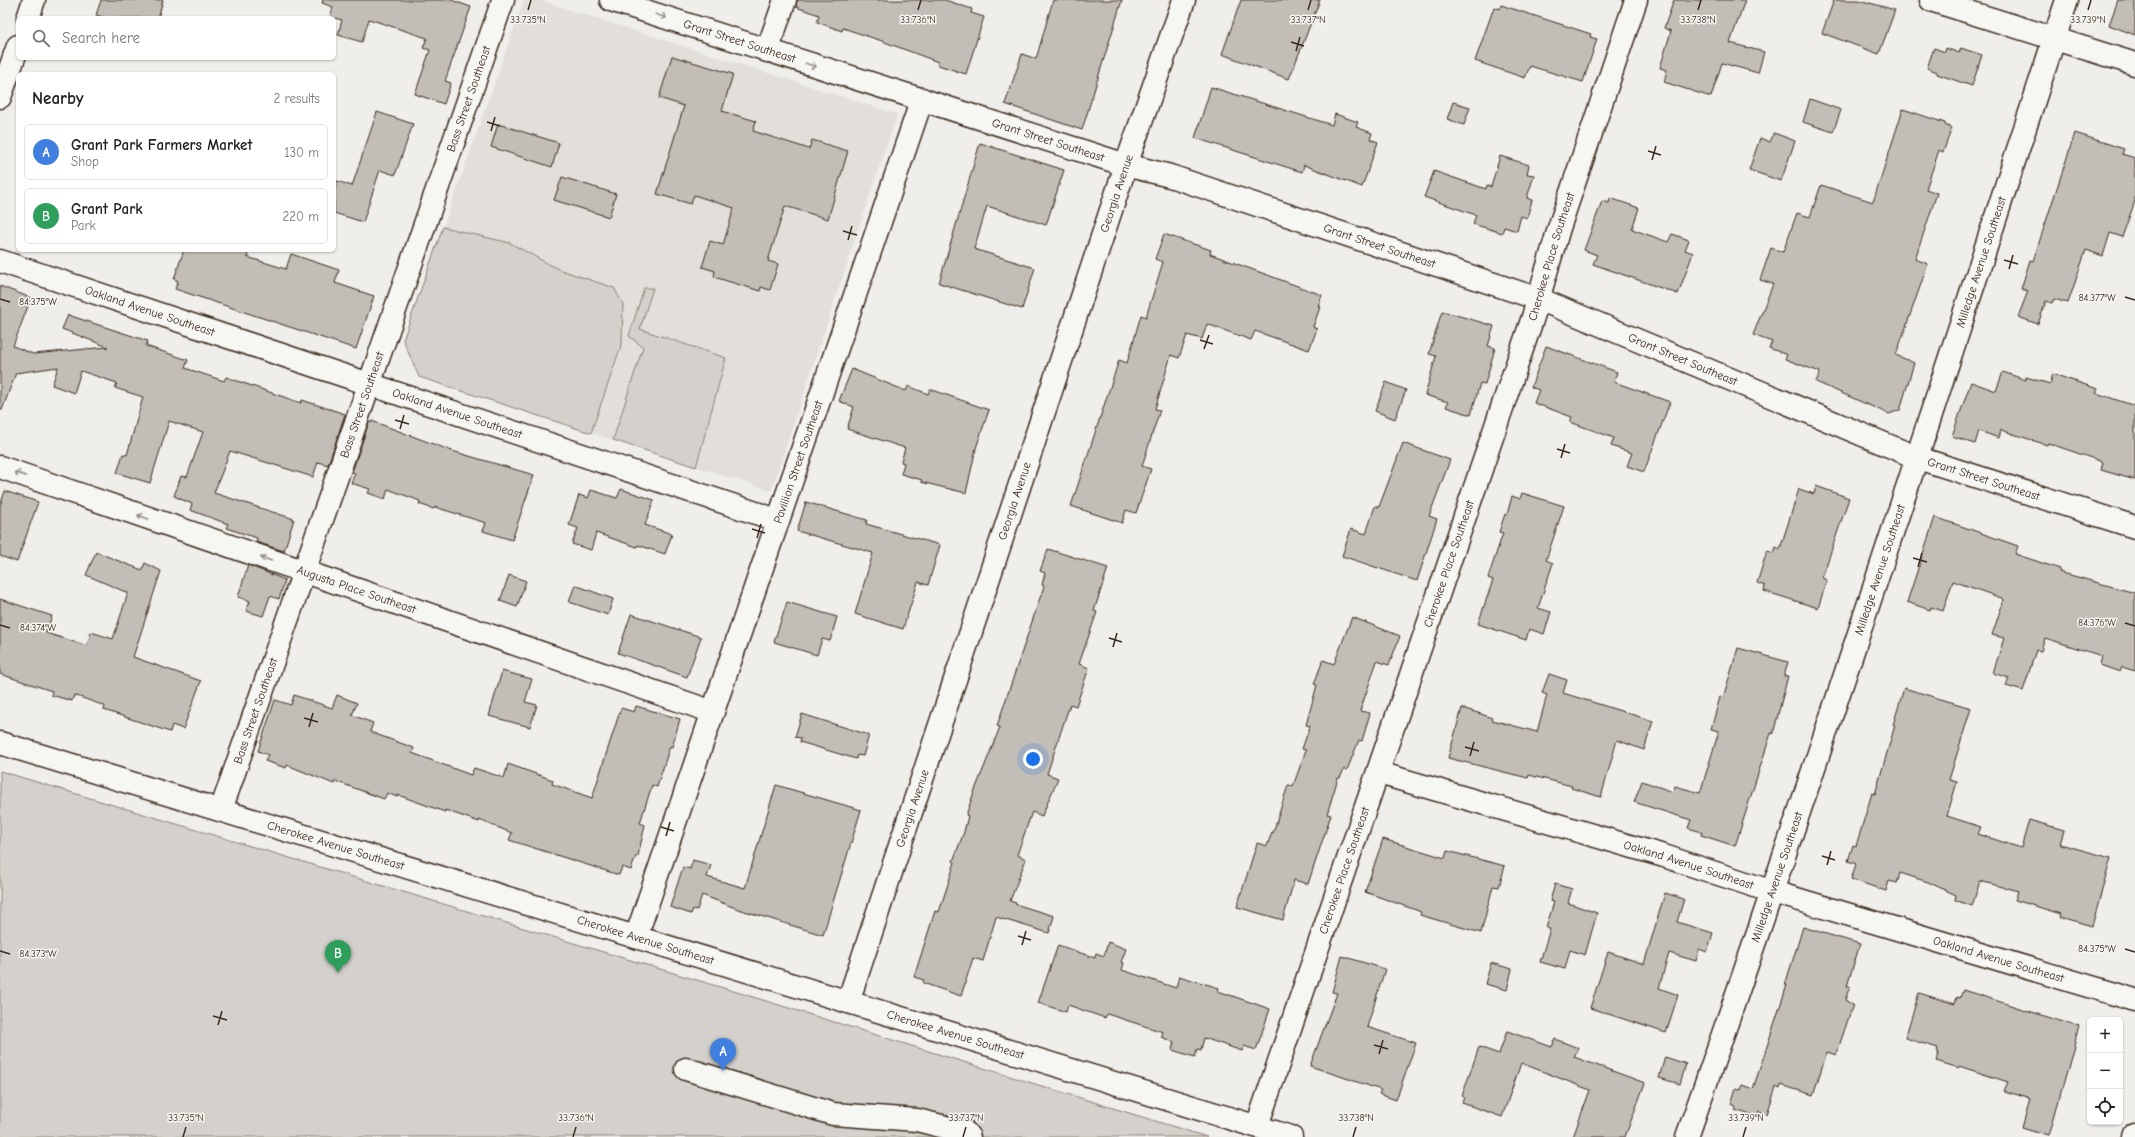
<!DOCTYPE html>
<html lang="en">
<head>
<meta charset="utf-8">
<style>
	:root { --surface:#fff; --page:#f6f6f6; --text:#202124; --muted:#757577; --line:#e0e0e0; --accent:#ea580c }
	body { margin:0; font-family:"Comic Neue",sans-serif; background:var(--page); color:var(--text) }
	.controls { position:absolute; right:12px; bottom:12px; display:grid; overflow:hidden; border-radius:6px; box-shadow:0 1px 3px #0004 }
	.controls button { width:36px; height:36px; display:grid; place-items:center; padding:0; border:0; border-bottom:1px solid var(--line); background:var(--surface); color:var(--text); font:20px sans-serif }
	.you { position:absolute; left:1033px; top:759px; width:14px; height:14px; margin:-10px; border:3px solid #fff; border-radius:50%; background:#1a73e8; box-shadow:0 0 0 6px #1a73e833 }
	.badge { display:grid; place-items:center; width:26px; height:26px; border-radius:50%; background:var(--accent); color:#fff; font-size:13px; font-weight:700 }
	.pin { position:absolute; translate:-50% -33px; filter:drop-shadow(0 1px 2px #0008) }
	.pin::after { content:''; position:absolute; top:21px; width:14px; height:12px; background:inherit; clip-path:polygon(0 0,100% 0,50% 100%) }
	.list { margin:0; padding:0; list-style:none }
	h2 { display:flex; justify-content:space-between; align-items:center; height:52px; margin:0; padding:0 16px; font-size:17px }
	h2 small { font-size:13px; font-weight:400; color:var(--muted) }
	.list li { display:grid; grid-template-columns:26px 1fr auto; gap:12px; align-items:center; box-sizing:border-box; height:56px; margin:0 8px 8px; padding:0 8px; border:1px solid var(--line); border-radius:6px }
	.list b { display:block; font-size:15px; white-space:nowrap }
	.list p { margin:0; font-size:13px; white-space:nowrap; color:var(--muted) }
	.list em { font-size:13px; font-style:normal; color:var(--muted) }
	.icon { flex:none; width:22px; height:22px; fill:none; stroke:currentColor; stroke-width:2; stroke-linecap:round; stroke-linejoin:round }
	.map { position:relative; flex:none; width:2135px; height:1137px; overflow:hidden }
	.search { position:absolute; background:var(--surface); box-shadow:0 1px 3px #0004; left:16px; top:16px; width:320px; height:44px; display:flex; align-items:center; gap:10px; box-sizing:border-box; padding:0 14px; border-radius:6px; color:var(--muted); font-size:15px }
	.panel { position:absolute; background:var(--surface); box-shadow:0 1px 3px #0004; left:16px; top:72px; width:320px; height:180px; border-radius:6px }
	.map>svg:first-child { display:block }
</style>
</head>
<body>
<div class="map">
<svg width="2135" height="1137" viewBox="0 0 2135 1137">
	<rect width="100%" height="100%" fill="#efeeea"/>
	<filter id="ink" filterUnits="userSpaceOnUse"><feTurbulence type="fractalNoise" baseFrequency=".025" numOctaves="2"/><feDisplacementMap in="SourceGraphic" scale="8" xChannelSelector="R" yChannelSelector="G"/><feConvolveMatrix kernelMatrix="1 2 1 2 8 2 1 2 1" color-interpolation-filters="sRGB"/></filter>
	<g filter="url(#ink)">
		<polygon fill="#e2dfdb" points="524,0 539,0 897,114 771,491 419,377 403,340"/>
		<g fill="#d4d1cc" stroke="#887e75">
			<polygon points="443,227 510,243 558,269 614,288 623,304 622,343 591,433 419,377 403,340"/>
			<polygon points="644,288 653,288 640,329 726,358 696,467 613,440 643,347 629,336"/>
			<polygon points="0,771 740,993 1207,1137 0,1137"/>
		</g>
		<g fill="#c2bdb7" stroke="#3b2a1e">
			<polygon points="101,0 163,0 158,18 106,18 96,15"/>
			<polygon points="323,0 451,0 471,7 445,81 451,83 444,104 415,94 430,50 423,48 427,38 369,19 362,42 338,35 342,20 330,17 333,7 322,3"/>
			<polygon points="797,0 945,0 972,9 971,13 984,17 966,74 938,65 938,62 882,41 843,28 842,31 817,22 819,15 796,7"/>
			<polygon points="1053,0 1122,0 1082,130 1005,104 1022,54 1036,59"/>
			<polygon points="1241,0 1320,0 1289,79 1222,54"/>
			<polygon points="1674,0 1745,0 1730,43 1764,52 1758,73 1722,63 1711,97 1664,82 1667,70 1660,68 1671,31 1664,28"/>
			<polygon points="1834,0 1859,0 1895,10 1879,54 1822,33"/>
			<polygon points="2118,0 2135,0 2135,35 2109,25"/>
			<polygon points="1501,5 1591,34 1590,37 1597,39 1583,82 1530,66 1525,78 1475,61 1494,7 1500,9"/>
			<polygon points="1934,48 1945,52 1946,48 1959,53 1961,48 1982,55 1972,86 1937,74 1937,72 1927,68"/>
			<polygon points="672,56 733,74 722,111 756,121 753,131 809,149 812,140 848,151 828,219 785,206 768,261 778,264 770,290 761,287 760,291 714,277 715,271 702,267 710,241 723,245 734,208 694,195 691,204 657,194 684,106 659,98"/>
			<polygon points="1211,87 1332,125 1335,114 1358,122 1356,127 1372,133 1370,139 1378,142 1362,187 1304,165 1302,172 1195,138"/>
			<polygon points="1810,99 1841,110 1833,132 1803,122"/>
			<polygon points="1453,102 1470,107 1464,125 1447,119"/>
			<polygon points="1903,109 1945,123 1945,125 1952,128 1943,152 1939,150 1926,189 1937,193 1915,259 1928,264 1896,355 1914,363 1900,410 1889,414 1816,382 1820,372 1785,359 1787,355 1769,348 1772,342 1753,335 1773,284 1760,280 1771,248 1783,252 1797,213 1810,217 1821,185 1873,202"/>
			<polygon points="377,112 413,124 395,175 380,170 363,222 334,213 334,192 337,181 352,186"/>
			<polygon points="498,124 559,143 552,167 491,147"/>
			<polygon points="1774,133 1795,141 1781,181 1749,170 1760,138 1770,142"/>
			<polygon points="2075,133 2124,149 2122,154 2135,158 2135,201 2122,237 2110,233 2103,256 2086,250 2068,303 2054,299 2052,303 2046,301 2038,324 2018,317 2028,291 2021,289 2030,260 2033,261"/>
			<polygon points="980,143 1064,170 1046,225 987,206 974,249 1035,268 1022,309 939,283"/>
			<polygon points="1500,156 1529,165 1527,174 1534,175 1527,198 1532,200 1527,218 1521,216 1517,231 1504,227 1502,233 1473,224 1476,215 1424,197 1434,171 1486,189 1487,185 1491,187"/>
			<polygon points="562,177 616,194 609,217 554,200"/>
			<polygon points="1610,198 1639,208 1632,229 1668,242 1672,234 1689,240 1685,250 1693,253 1678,294 1593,264 1597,255 1584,250 1602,201 1609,203"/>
			<polygon points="1164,234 1211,250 1210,254 1322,295 1318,306 1320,307 1313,327 1317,329 1309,350 1255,331 1251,340 1207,324 1202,339 1187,335 1179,358 1171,355 1155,409 1160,410 1142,466 1151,469 1136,513 1126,510 1122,523 1071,506 1119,360 1127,363 1141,315 1146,317 1163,262 1155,259"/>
			<polygon points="184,250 249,250 247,257 286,269 291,254 339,270 335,283 374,296 356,349 175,289 178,281 174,279"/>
			<polygon points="0,286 31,298 13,346 33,354 108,347 62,329 68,315 148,341 146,346 188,360 185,368 224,381 226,377 301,403 302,400 345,414 328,465 318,462 313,477 230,451 214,493 294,519 284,551 256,542 257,538 226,528 228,524 190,510 192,504 174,496 181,476 187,477 203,432 169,421 150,483 117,473 123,454 127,455 143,397 115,388 117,383 81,371 74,393 52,385 58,367 16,373 2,410 0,410"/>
			<polygon points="1442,311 1494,326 1488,346 1495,348 1485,384 1480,383 1471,415 1446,407 1448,402 1425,395 1436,356 1429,354"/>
			<polygon points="1546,346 1617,372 1614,382 1670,402 1644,472 1627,466 1632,453 1611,446 1614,438 1570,422 1572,417 1534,403 1539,390 1531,387"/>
			<polygon points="852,369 906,391 908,386 928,394 930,389 989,410 976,448 966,493 921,482 922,480 901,474 904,463 901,462 905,448 847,429 854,407 839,401"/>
			<polygon points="2003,372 2026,380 2026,377 2050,384 2053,374 2098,389 2096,393 2135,406 2135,480 2101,470 2103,462 2048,443 2047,445 2001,430 1999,438 1979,431 1975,444 1952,436 1971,382 1996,391"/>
			<polygon points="1386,382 1406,390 1395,419 1375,411"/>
			<polygon points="372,421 452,451 534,475 512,540 483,531 486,523 435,507 434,509 419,504 420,501 388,489 385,499 368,493 370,489 351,483 355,473 352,472 369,422 371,423"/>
			<polygon points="1403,443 1450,460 1429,516 1437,519 1417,581 1342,556 1351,529 1366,534 1375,506 1379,507"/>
			<polygon points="1816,486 1849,498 1822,578 1827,580 1818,608 1764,591 1765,586 1757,583 1767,551 1774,553 1776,547 1780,549 1799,489 1814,494"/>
			<polygon points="621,489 654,500 645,525 672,534 665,554 638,545 637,547 596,533 591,550 572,544 578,528 569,525 579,495 588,498 591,490 617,498"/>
			<polygon points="5,491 38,502 17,562 0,556 0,506"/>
			<polygon points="1522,493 1564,506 1546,560 1553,563 1538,608 1551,612 1544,634 1529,629 1526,640 1478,624 1493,580 1488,578 1503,533 1499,532 1505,514 1507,515 1512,496 1520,499"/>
			<polygon points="806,502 867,520 866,524 940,545 928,585 918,582 903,629 855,614 873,553 797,531"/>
			<polygon points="1935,517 2018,546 2015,554 2060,569 2059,572 2135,593 2135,671 2122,667 2120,672 2100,665 2102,656 2045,638 2041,651 2036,650 2023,691 2006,686 2009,678 1993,673 2004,638 1992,635 2004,599 1953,581 1943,611 1931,607 1930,610 1907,602"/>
			<polygon points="1048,549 1108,568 1094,611 1097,612 1079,664 1089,668 1076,706 1070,704 1047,774 1058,778 1042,816 1032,812 1017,855 1026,859 1010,901 1016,903 1015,904 1054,916 1049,933 996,917 983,961 973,958 961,996 923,983 924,980 914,977 935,911 939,912 955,862 953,861 964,832 968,816 966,815 973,795 1000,727 997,726 1044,586 1042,585 1045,573 1040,571"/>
			<polygon points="96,552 142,570 145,563 161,571 133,657 201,681 183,729 172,725 170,732 104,710 105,706 74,695 72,701 51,695 52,691 0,674 0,599 52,616 46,633 87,646 91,632 113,639 128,593 86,575"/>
			<polygon points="248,565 285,580 279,599 270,596 263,616 246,611 250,601 238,597"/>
			<polygon points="509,575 526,581 517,607 500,601"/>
			<polygon points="575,585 613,599 608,615 569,602"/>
			<polygon points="787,602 837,617 830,641 822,639 817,655 774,642"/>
			<polygon points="631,614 701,637 687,677 618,653"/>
			<polygon points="1352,617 1400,636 1389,665 1377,661 1360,711 1370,713 1362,741 1359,740 1347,770 1344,769 1340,778 1338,778 1327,814 1331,815 1308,884 1294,880 1283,920 1237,907 1257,843 1267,846 1272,832 1273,833 1288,785 1293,786 1306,750 1302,749 1310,726 1306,725 1317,685 1314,684 1323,660 1334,664"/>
			<polygon points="1738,648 1788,662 1784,676 1788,676 1773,734 1771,733 1735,846 1701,835 1702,832 1688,828 1691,820 1634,802 1642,781 1673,792 1675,786 1700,793 1719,731 1711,729 1720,697 1723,698"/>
			<polygon points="502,671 532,679 525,702 537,705 530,727 489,716"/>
			<polygon points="1549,674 1567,680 1563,693 1653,721 1644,750 1617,740 1601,797 1571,788 1572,786 1529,775 1528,778 1448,758 1462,708 1481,714 1492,718 1492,720 1537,732 1547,695 1542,693"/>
			<polygon points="1904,688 1971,708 1949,780 1957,782 1947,816 1981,827 1978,834 2021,848 2029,820 2064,830 2060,844 2111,858 2092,926 2060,917 2061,914 2015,900 2018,891 1980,881 1972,906 1955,900 1956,895 1928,882 1900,873 1897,883 1889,881 1886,891 1851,879 1856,864 1848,861 1853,845 1856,846 1872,793 1875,794 1895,725 1893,725"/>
			<polygon points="294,695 332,708 337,695 357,703 352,715 373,723 370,732 414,748 412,753 471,775 474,768 504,778 508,764 553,780 552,784 592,798 621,708 634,712 636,706 680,719 672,747 670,746 657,787 652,785 640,823 645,825 638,856 636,856 631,870 622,867 619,875 509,840 512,833 479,820 479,822 445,810 445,812 398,795 397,797 387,793 384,799 335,781 334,784 287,765 286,768 265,761 268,755 258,751 275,700 291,705"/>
			<polygon points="802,714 869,735 863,756 857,755 856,759 800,742 801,738 795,737"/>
			<polygon points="776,785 861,810 823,935 738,909 702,895 697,910 693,909 691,914 670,907 683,867 690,869 693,860 711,865 707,877 745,888"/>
			<polygon points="1383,839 1445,858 1447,851 1505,866 1499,887 1493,886 1481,933 1420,915 1421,912 1416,910 1365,892"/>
			<polygon points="1555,884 1572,889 1568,903 1597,913 1585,955 1570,950 1565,969 1540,962 1550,929 1546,928 1554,902 1550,901"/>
			<polygon points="1665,893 1684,899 1677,922 1713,933 1707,952 1699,949 1696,961 1669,953 1659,988 1678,995 1666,1033 1590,1008 1608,952 1644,964"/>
			<polygon points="1803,927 1860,944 1847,986 1850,986 1845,1000 1853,1005 1836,1055 1827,1052 1813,1095 1781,1085 1780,1089 1776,1087 1767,1114 1759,1111 1757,1116 1751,1115 1735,1110 1736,1106 1731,1104 1736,1088 1741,1090 1742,1085 1753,1089 1787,985 1785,985"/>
			<polygon points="1108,942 1126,949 1121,962 1124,963 1122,970 1176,988 1179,976 1219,988 1218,991 1270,1009 1256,1050 1244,1046 1242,1051 1204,1038 1201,1050 1197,1049 1195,1057 1172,1050 1174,1042 1161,1037 1163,1032 1107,1014 1105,1018 1068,1005 1066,1012 1038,1003 1058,945 1095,958 1096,953 1104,956"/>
			<polygon points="1342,956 1385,969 1367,1027 1416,1043 1396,1100 1379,1094 1381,1090 1310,1066 1337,993 1332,992"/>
			<polygon points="1491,963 1512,969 1507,990 1485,984"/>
			<polygon points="1963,990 2079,1027 2049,1136 2022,1128 2030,1099 2004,1091 2008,1082 1959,1066 1959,1068 1936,1061 1939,1052 1937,1051 1938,1048 1905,1038 1919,993 1955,1004 1957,997 1960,998"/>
			<polygon points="1507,1031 1552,1047 1555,1039 1578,1048 1574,1057 1645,1083 1625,1137 1573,1137 1590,1090 1521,1063 1502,1117 1462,1103 1464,1097 1462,1096 1479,1047 1499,1054"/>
			<polygon points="1665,1057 1686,1064 1680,1084 1659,1078"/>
		</g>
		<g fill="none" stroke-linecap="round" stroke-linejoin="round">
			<defs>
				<g id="minor">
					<path id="s1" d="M611,0L1126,165L1170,176L1539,299L1918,458L2135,527"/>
					<polyline points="1931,0 2135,64"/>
					<polyline points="28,18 34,0"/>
					<polyline points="767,51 785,0"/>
					<polyline points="0,97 18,46"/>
					<path id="s2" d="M0,261L777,520"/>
					<path id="s3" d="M0,467L713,712"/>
					<path id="s4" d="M0,743L1291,1137"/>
					<path id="s5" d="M1379,773L1664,856L1773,892L2135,1000"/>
					<path id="s6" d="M221,810L503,0"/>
					<path id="s7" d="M636,937L922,99"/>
					<polyline points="686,1069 833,1114 917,1120 965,1132 969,1137"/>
					<path id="s8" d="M1257,1126L1533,317L1559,228L1636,0"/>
					<path id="s9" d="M1687,1137C1820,760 1942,380 2067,0"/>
					<polyline points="2134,1137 2135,1134"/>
				</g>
				<g id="major">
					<path id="s10" d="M848,1002L1126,165L1184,0"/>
				</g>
			</defs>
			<use href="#minor" stroke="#3b2a1e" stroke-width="25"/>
			<use href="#major" stroke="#3b2a1e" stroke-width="25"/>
			<use href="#minor" stroke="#f6f6f2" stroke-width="22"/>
			<use href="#major" stroke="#f6f6f2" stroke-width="22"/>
		</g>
		<defs><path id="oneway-shaft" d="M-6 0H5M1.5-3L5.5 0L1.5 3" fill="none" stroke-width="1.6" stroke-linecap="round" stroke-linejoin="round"/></defs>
		<g stroke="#989088">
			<use href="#oneway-shaft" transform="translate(661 16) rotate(18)"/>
			<use href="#oneway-shaft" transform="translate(811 65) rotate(17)"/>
			<use href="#oneway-shaft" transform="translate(20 474) rotate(-161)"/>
			<use href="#oneway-shaft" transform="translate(143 517) rotate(-161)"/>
			<use href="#oneway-shaft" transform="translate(266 559) rotate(-161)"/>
		</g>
	</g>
	<path fill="none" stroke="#3b2a1e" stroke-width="1.5" d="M528,10L531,0M918,10L921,0M1308,10L1311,0M1698,10L1701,0M2088,10L2091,0M1291,42L1304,46M1296,51L1300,37M487,122L500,126M491,131L495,117M1648,151L1661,155M1652,160L1656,146M843,231L857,235M848,240L852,226M2004,260L2018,264M2009,269L2013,255M2125,297L2135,300M0,299L10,302M1200,340L1213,344M1204,349L1209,335M395,420L409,424M400,429L404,415M1557,449L1570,453M1561,458L1565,444M752,529L765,533M757,538L761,524M1913,558L1927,562M1918,567L1922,553M2125,623L2135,626M0,625L10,628M1109,638L1122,642M1113,647L1117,633M304,718L318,722M309,727L313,713M1465,747L1479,751M1470,756L1474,742M661,827L674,831M666,836L670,822M1822,856L1835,860M1827,865L1831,851M1018,936L1031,940M1022,945L1026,931M2125,949L2135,952M0,951L10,954M213,1016L227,1020M218,1025L222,1011M1374,1045L1388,1049M1379,1054L1383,1040M183,1137L186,1127M573,1137L576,1127M963,1137L966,1127M1353,1137L1356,1127M1743,1137L1746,1127"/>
	<g text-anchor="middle" stroke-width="3" stroke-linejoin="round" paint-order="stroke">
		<g font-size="12" fill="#3b2a1e" stroke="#f6f6f2">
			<text dy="4" stroke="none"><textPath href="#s1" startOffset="135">Grant Street Southeast</textPath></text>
			<text dy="4" stroke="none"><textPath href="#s6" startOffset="753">Bass Street Southeast</textPath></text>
			<text dy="4" stroke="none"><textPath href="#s1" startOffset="459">Grant Street Southeast</textPath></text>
			<text dy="4" stroke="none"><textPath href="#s10" startOffset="852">Georgia Avenue</textPath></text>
			<text dy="4" stroke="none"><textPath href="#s1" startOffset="807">Grant Street Southeast</textPath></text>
			<text dy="4" stroke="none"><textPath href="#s8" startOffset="918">Cherokee Place Southeast</textPath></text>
			<text dy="4" stroke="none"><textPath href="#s9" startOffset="923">Milledge Avenue Southeast</textPath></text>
			<text dy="4" stroke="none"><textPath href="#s2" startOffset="158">Oakland Avenue Southeast</textPath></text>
			<text dy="4" stroke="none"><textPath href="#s1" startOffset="1131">Grant Street Southeast</textPath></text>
			<text dy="4" stroke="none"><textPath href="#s6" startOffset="429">Bass Street Southeast</textPath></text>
			<text dy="4" stroke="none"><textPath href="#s2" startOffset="482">Oakland Avenue Southeast</textPath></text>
			<text dy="4" stroke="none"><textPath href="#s7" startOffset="502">Pavillion Street Southeast</textPath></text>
			<text dy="4" stroke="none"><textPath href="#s1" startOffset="1455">Grant Street Southeast</textPath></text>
			<text dy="4" stroke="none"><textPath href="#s10" startOffset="528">Georgia Avenue</textPath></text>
			<text dy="4" stroke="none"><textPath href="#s8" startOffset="594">Cherokee Place Southeast</textPath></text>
			<text dy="4" stroke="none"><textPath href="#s9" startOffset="599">Milledge Avenue Southeast</textPath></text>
			<text dy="4" stroke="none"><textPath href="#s3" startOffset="377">Augusta Place Southeast</textPath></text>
			<text dy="4" stroke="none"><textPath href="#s6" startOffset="105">Bass Street Southeast</textPath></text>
			<text dy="4" stroke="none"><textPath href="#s10" startOffset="204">Georgia Avenue</textPath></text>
			<text dy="4" stroke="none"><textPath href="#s4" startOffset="351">Cherokee Avenue Southeast</textPath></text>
			<text dy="4" stroke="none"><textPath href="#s5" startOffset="323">Oakland Avenue Southeast</textPath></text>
			<text dy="4" stroke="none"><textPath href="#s8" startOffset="270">Cherokee Place Southeast</textPath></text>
			<text dy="4" stroke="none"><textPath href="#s9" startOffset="275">Milledge Avenue Southeast</textPath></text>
			<text dy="4" stroke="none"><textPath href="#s4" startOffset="675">Cherokee Avenue Southeast</textPath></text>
			<text dy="4" stroke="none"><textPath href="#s5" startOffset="647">Oakland Avenue Southeast</textPath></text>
			<text dy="4" stroke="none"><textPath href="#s4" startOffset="999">Cherokee Avenue Southeast</textPath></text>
		</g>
	</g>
	<g font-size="10" text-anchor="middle" fill="#3b2a1e" stroke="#f6f6f2" stroke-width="3" stroke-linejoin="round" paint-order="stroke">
		<text x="528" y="23">33.735°N</text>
		<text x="918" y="23">33.736°N</text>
		<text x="1308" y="23">33.737°N</text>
		<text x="1698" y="23">33.738°N</text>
		<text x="2088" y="23">33.739°N</text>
		<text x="2097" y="301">84.377°W</text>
		<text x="38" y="305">84.375°W</text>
		<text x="2097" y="626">84.376°W</text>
		<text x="38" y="631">84.374°W</text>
		<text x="2097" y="952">84.375°W</text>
		<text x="38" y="957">84.373°W</text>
		<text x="186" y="1121">33.735°N</text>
		<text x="576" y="1121">33.736°N</text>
		<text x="966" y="1121">33.737°N</text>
		<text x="1356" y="1121">33.738°N</text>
		<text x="1746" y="1121">33.739°N</text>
	</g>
</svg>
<div class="controls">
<button>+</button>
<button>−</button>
<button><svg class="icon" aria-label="locate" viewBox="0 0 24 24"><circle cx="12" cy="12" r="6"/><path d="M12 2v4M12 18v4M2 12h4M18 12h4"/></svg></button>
</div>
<div class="you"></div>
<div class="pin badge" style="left:723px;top:1071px;background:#3f7fe0">A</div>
<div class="pin badge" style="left:338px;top:973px;background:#2e9e5b">B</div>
<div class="search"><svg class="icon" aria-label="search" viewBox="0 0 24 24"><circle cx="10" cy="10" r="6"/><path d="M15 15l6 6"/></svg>Search here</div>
<section class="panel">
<h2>Nearby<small>2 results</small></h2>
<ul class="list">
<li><span class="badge" style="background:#3f7fe0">A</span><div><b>Grant Park Farmers Market</b><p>Shop</p></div><em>130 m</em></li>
<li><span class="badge" style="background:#2e9e5b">B</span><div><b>Grant Park</b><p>Park</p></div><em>220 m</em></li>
</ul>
</section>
</div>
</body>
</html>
